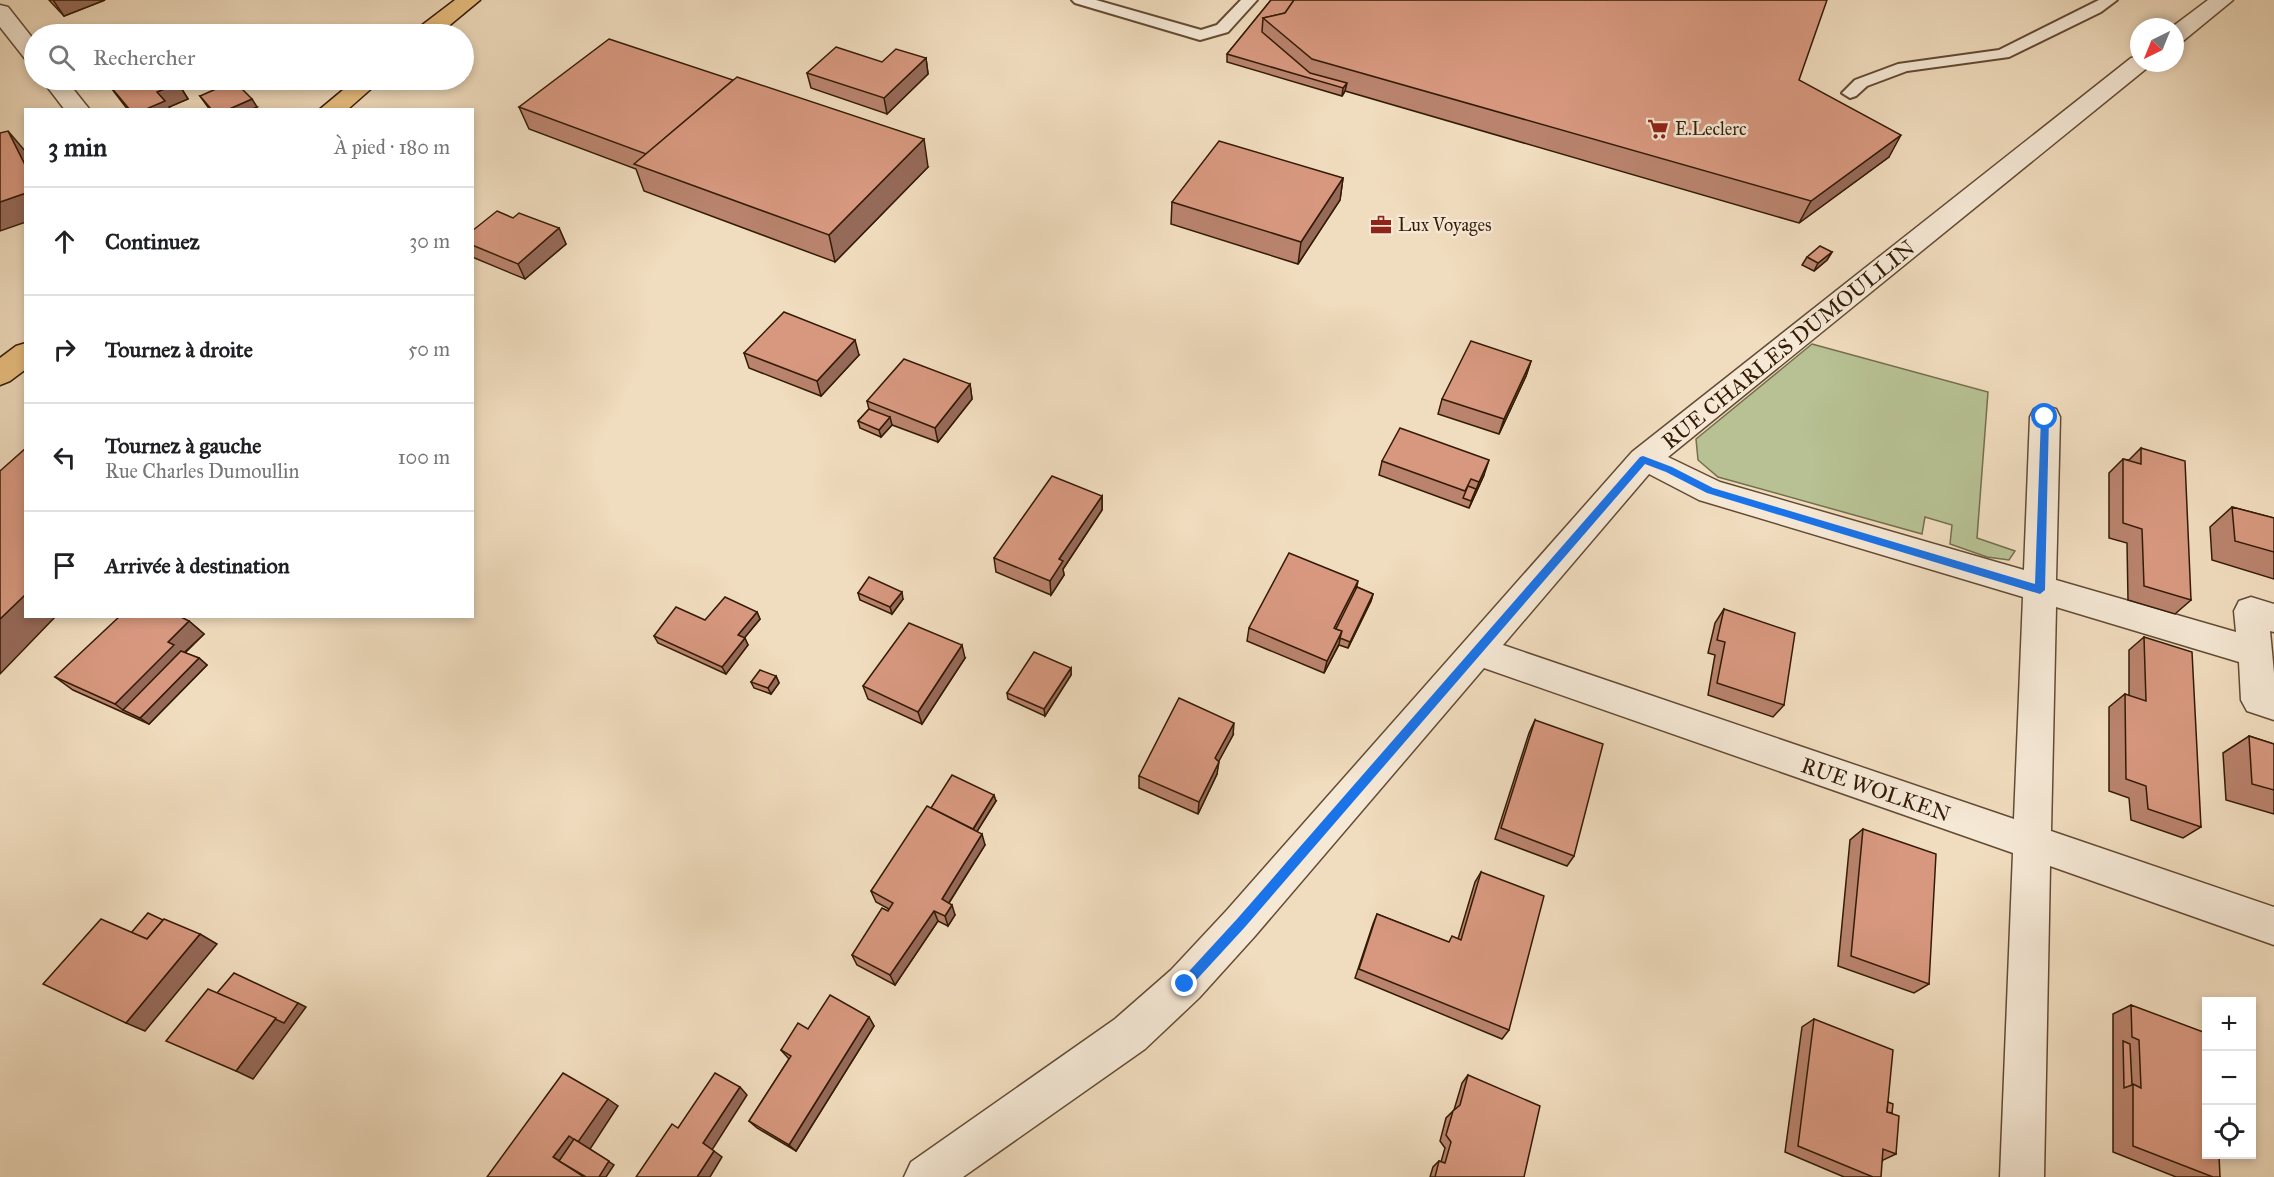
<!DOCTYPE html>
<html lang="fr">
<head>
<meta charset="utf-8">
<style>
	:root { --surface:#fff; --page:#f2f2f2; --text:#202124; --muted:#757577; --line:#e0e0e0 }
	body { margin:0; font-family:"IM FELL Great Primer",serif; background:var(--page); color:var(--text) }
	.controls { position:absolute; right:18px; bottom:18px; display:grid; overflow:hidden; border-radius:0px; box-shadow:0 3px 9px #0003 }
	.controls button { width:54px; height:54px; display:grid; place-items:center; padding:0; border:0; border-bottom:2px solid var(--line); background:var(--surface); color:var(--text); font:30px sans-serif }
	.compass { position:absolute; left:2130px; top:18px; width:54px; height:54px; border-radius:50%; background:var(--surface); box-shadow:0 3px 9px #0003; rotate:223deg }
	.stop { position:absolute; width:18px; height:18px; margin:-14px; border:4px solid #1a73e8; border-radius:50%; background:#fff }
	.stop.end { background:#1a73e8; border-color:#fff; box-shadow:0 2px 6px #0008 }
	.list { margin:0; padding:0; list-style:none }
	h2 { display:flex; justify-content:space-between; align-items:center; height:78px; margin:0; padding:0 24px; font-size:26px }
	h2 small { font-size:20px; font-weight:400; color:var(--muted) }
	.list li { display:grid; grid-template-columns:39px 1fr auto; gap:18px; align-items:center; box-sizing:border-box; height:108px; padding:0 24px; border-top:2px solid var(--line) }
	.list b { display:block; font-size:22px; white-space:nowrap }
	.list p { margin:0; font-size:20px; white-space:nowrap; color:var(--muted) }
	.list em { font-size:20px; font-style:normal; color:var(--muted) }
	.icon { flex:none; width:33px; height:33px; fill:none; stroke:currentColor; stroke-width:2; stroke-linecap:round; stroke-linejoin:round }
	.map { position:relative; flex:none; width:2274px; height:1177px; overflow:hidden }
	.search { position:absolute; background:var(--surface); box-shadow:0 3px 9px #0003; left:24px; top:24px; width:450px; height:66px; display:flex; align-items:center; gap:15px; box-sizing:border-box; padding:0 21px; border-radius:33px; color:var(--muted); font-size:22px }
	.panel { position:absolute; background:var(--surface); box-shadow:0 3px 9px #0003; left:24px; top:108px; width:450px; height:510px; border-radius:0px }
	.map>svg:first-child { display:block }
</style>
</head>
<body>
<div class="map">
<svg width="2274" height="1177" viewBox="0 0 2274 1177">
	<rect width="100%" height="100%" fill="#f0dcbe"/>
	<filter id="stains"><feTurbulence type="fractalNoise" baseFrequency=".00333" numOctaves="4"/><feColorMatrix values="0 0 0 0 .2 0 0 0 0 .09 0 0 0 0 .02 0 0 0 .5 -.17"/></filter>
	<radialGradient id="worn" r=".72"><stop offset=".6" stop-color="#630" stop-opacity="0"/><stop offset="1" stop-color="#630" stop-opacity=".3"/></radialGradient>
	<polygon fill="#b7c193" stroke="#766e4c" stroke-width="1.5" points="1812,344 1988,392 1977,538 2015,551 2009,560 1987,557 1950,544 1952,525 1925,517 1922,534 1718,477 1698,460 1696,439"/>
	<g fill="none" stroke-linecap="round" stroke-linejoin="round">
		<defs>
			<g id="lane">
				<polygon points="1072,0 1096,0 1201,30 1217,25 1241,0 1257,0 1228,32 1200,40 1075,3"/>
				<polygon points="2099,0 2117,0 2101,12 2009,57 1907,71 1867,86 1856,96 1850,98 1842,93 1855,80 1898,64 1999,50"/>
			</g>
			<g id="street">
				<polygon points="2208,0 2233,0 2183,41 2175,43 2175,27 2172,27"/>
				<polygon points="0,5 8,7 34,40 34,62 26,60 0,27"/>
				<path d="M2139,56V63H2151L2147,68L1668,457L1720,482L2024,570L2030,417L2034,409L2045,406L2056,409L2060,417L2056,580L2236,632L2234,611L2239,601L2251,597L2274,604V632L2270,631L2274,673V720L2247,711L2241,700L2239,662L2056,607L2051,831L2274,907V945L2050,866L2044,1177H2000L2013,853L1484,668L1255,936L1199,998L1145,1049L963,1177H904L911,1162L1115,1019L1171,970L1227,910L1632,452L2131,58ZM1649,474L1699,500L2023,597L2014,819L1503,645Z"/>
				<polygon points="42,80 66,80 90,110 65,110"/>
			</g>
			<g id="primary">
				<polygon points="455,0 480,0 439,34 414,34 417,29"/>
				<polygon points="355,80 381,80 347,110 319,110"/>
				<polygon points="26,343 26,369 10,381 0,385 0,358 16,346"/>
			</g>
		</defs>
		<use href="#lane" stroke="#634b34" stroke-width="4"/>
		<use href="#street" stroke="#634b34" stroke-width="3"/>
		<use href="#primary" stroke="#341b06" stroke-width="3"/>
		<use href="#lane" fill="#f5e8d5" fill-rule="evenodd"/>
		<use href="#street" fill="#f5e8d5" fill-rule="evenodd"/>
		<use href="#primary" fill="#e8be7f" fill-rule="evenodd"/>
	</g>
	<g fill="#b9836d" stroke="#341b06" stroke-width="1.5">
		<polygon points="49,0 105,0 64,16"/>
		<polygon points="1271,0 1799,80 1889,157 1799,223 1345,91 1342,96 1227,62 1227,54"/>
		<polygon points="926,58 928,74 887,114 811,88 807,73 882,62"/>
		<polygon points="105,80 178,83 188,99 169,107 171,110 128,110"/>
		<polygon points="200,96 257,107 250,110 210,110"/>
		<polygon points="519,107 928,167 835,262 644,191 636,169 529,129"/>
		<polygon points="1343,178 1340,200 1298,264 1171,224 1172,202"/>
		<polygon points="559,228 566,244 525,279 472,257 472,231"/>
		<polygon points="1832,252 1827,260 1814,271 1802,265 1807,257"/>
		<polygon points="744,353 859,355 821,396 749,368"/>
		<polygon points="1531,361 1526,376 1499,434 1438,414 1442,399"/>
		<polygon points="970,384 972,399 938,442 892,425 881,437 860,428 858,421 869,409 867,401"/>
		<polygon points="2141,448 2191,600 2175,614 2128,600 2127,543 2109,538 2109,473 2123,459 2129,460"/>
		<polygon points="1382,461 1484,475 1469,508 1379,475"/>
		<polygon points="1102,496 1102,510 1063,569 1064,575 1051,595 996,572 994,558"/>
		<polygon points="2232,507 2274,518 2274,579 2212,560 2210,527"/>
		<polygon points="1357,587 1373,594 1371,601 1348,648 1339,645 1324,673 1247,641 1249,628"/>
		<polygon points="858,593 903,599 892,614 860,600"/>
		<polygon points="1724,609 1784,705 1773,717 1708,695 1715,655 1708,653 1715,623"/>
		<polygon points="757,612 760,619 744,638 748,645 726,674 658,643 654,636 705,620"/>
		<polygon points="189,621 204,634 185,653 199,658 207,665 149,724 73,690 55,677"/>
		<polygon points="2144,637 2201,827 2183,838 2131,820 2129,798 2109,791 2109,707 2125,694 2129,696 2129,650"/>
		<polygon points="965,658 922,724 868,699 863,686"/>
		<polygon points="1071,668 1071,675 1045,716 1008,699 1007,693"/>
		<polygon points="776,676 779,683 771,694 754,688 751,682"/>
		<polygon points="1535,720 1574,856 1567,866 1495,839 1529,733"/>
		<polygon points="1233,735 1218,762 1217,774 1198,814 1139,788 1139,776"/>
		<polygon points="2249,736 2274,744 2274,814 2226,800 2223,753"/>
		<polygon points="996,801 977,831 985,845 949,903 955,915 948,926 938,921 895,985 857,965 852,955 889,909 876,902 871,891 931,808"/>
		<polygon points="1863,829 1929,984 1914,993 1838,966 1850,840"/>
		<polygon points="1481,872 1509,1030 1502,1039 1355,978 1373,924 1377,914 1448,942 1458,939 1475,882"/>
		<polygon points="2131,1005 2220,1177 2176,1177 2113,1152 2113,1014"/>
		<polygon points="869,1017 874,1026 796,1151 757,1128 749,1121 789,1059 781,1050 808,1029"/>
		<polygon points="1814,1019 1892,1113 1896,1154 1883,1160 1873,1177 1844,1177 1785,1152 1802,1027"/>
		<polygon points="1468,1075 1524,1177 1430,1177 1433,1167 1439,1161 1441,1162 1445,1148 1440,1141 1446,1118 1454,1110 1462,1083"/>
	</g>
	<g fill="#966a59" stroke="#341b06" stroke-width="1.5">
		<polygon points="53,0 105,0 64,16"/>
		<polygon points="926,58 928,74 887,114 884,98"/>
		<polygon points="178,83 188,99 169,107 171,110 144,110 157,92"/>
		<polygon points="1347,83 1345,91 1342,96 1343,88"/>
		<polygon points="252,99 257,107 250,110 227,110"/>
		<polygon points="8,131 26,152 26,167"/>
		<polygon points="1901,135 1889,157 1799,223 1811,201"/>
		<polygon points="924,139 928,167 835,262 829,235"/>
		<polygon points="1343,178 1340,200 1298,264 1301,242"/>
		<polygon points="26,193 26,222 0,231 0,202"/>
		<polygon points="559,228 566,244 525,279 518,264"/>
		<polygon points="1832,252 1827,260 1814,271 1818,263"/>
		<polygon points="855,340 859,355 821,396 817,381"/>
		<polygon points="1531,361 1526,376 1499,434 1504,419"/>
		<polygon points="970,384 972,399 938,442 935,428"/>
		<polygon points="890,417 892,425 881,437 879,430"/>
		<polygon points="1489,460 1484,475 1469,508 1479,482"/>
		<polygon points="1102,496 1102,510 1063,569 1064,575 1051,595 1050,581 1059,559"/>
		<polygon points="1358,581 1355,594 1334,635 1334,628"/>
		<polygon points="902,592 903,599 892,614 890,607"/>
		<polygon points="26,594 26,616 56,616 0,674 0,619"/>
		<polygon points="1373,594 1371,601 1348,648 1350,642"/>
		<polygon points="757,612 760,619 741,642 738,635"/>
		<polygon points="189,621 204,634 123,710 115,704 168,642"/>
		<polygon points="1342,631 1339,644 1324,673 1327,661"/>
		<polygon points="745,638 748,645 726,674 722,667"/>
		<polygon points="962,645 965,658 922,724 918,712"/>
		<polygon points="199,658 207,665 149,724 140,718"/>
		<polygon points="1071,668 1071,675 1045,716 1044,709"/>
		<polygon points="776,676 779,683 771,694 768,688"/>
		<polygon points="1234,723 1233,735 1214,770 1215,758"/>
		<polygon points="1219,762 1217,774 1198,814 1199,802"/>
		<polygon points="994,795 996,801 973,838 971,833"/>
		<polygon points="982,834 985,845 945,909 942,899"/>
		<polygon points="952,905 955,915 948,926 945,916"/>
		<polygon points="934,911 938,921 895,985 890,975"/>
		<polygon points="200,934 217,944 145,1031 126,1023"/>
		<polygon points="298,1003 306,1007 253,1079 236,1071 276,1018"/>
		<polygon points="869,1017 874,1026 796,1151 789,1145"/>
		<polygon points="740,1087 747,1095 712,1150 703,1143"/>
		<polygon points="608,1099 618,1106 590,1149 614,1165 606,1177 584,1177 553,1157 569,1136"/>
		<polygon points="714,1151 722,1157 710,1177 697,1177"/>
	</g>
	<g fill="#d7987f" stroke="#341b06" stroke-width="1.5">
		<polygon points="1271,0 1294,0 1285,13 1263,18 1262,32 1310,73 1347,83 1343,88 1227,54"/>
		<polygon points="1294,0 1827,0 1799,80 1901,135 1811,201 1312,59 1263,18 1285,13"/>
		<polygon points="609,39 733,80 646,154 519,107"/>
		<polygon points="836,47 882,62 896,49 926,58 884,98 807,73"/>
		<polygon points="737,77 924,139 829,235 634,164"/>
		<polygon points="105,80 174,80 178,83 157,92 165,101 144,110 130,110"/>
		<polygon points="234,81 252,99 227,110 212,110 200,96"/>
		<polygon points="8,131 26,167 26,193 0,202 0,133"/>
		<polygon points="1219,141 1343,178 1301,242 1172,202"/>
		<polygon points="497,211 513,218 519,213 559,228 518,264 472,245 472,231"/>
		<polygon points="1820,246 1832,252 1818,263 1807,257"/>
		<polygon points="784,312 855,340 817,381 744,353"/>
		<polygon points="1471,341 1531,361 1504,419 1442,399"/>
		<polygon points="904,359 970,384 935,428 867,401"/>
		<polygon points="869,409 890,417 879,430 858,421"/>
		<polygon points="1400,428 1489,460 1479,482 1471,479 1465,491 1382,461"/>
		<polygon points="26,448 26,594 0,619 0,471"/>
		<polygon points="2141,448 2185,461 2191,600 2144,586 2142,529 2123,523 2123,459 2141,464"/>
		<polygon points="1052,476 1102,496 1059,559 1063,561 1050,581 994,558"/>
		<polygon points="1468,486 1476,489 1471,501 1463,498"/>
		<polygon points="2232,507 2274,518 2274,552 2235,541"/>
		<polygon points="1289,553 1358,581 1334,628 1342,631 1327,661 1249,628"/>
		<polygon points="869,577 902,592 890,607 858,593"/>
		<polygon points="1357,587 1373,594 1350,642 1340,638 1342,631 1336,629"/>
		<polygon points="725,597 757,612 738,635 745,638 722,667 654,636 676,607 705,620"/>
		<polygon points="1724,609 1795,633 1784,705 1717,683 1725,642 1717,640"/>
		<polygon points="120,616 179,616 189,621 168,642 174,645 115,704 55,677"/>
		<polygon points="909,623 962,645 918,712 863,686"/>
		<polygon points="2144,637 2192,652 2201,827 2148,809 2146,786 2126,779 2125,694 2146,701"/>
		<polygon points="181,651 199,658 140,718 123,710"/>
		<polygon points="1034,652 1071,668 1044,709 1007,693"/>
		<polygon points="760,670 776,676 768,688 751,682"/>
		<polygon points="1179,698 1234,723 1215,758 1219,762 1199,802 1139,776"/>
		<polygon points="1535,720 1603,744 1574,856 1501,828"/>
		<polygon points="2249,736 2274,744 2274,790 2252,784"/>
		<polygon points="952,775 994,795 973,829 931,808"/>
		<polygon points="927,806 982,834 942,899 952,905 945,916 934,911 890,975 852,955 882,908 888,911 893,903 871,891"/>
		<polygon points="1863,829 1936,854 1929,984 1851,956"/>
		<polygon points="1481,872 1544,896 1509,1030 1359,969 1377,914 1449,942 1452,936 1461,940"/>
		<polygon points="148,913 163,920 147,939 131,933"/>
		<polygon points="101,919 147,939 164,919 200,934 126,1023 43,984"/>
		<polygon points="234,973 298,1003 284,1023 217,993"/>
		<polygon points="208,989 276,1018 236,1071 166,1041"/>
		<polygon points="830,995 869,1017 789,1145 749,1121 791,1056 781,1050 798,1023 808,1029"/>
		<polygon points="2131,1005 2206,1033 2206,1155 2219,1155 2220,1177 2213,1177 2133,1146 2133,1084 2141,1088 2139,1040 2132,1037"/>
		<polygon points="1814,1019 1893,1050 1887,1112 1899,1116 1896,1154 1883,1149 1881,1177 1873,1177 1798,1146"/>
		<polygon points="2123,1041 2130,1044 2132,1085 2124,1088"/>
		<polygon points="563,1073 608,1099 578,1142 569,1136 553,1157 584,1177 487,1177"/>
		<polygon points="715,1073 740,1087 703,1143 714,1151 697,1177 636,1177 672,1124 678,1128"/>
		<polygon points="1468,1075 1540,1106 1524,1177 1435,1177 1439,1161 1445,1163 1451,1142 1446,1135 1453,1111 1460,1105"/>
		<polygon points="1888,1102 1893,1104 1892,1113 1887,1112"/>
		<polygon points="574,1139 609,1161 599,1177 586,1177 559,1161"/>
	</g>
	<polygon fill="#1a73e8" points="2045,413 2049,417 2045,590 2040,594 1707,493 1666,472 1645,464 1245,927 1189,988 1181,988 1181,980 1237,919 1640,457 1643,456 1672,467 1713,488 2035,584 2041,417"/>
	<defs>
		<symbol id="supermarket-bare" viewBox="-9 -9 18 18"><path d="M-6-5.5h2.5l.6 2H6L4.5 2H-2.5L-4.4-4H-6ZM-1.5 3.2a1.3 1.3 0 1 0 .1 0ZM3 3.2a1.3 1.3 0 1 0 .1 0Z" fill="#8f2418" stroke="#f5e8d5" stroke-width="2.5" paint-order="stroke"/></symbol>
		<symbol id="office-bare" viewBox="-9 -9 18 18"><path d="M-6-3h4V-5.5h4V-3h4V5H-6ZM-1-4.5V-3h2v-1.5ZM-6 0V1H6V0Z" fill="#8f2418" stroke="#f5e8d5" stroke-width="2.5" paint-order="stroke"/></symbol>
	</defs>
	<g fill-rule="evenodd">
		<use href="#supermarket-bare" x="1643" y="114" width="30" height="30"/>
		<use href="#office-bare" x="1366" y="210" width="30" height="30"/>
	</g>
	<g text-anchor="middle" stroke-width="5" stroke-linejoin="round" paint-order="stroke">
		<g font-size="18" fill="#341b06" stroke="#f5e8d5" text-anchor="start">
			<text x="1675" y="135">E.Leclerc</text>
			<text x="1398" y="231">Lux Voyages</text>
		</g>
		<g font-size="22" fill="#341b06" stroke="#f5e8d5">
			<text transform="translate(1788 344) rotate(-39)" y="8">RUE CHARLES DUMOULLIN</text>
			<text transform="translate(1876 789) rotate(19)" y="8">RUE WOLKEN</text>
		</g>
	</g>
	<rect width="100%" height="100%" filter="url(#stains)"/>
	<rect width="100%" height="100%" fill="url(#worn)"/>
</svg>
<div class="controls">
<button>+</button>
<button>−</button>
<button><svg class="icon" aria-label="locate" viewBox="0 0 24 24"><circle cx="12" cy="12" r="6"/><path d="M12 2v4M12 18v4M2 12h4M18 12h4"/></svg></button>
</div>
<svg class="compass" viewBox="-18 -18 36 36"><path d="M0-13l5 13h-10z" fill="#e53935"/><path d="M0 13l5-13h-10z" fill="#757577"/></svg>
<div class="stop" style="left:2045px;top:417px"></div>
<div class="stop end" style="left:1185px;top:984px"></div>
<div class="search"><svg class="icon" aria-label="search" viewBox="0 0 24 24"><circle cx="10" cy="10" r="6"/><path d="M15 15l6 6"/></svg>Rechercher</div>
<section class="panel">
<h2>3 min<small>À pied · 180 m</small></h2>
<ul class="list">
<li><svg class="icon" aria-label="ahead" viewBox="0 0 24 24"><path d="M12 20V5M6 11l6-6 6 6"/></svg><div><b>Continuez</b></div><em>30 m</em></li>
<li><svg class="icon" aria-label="right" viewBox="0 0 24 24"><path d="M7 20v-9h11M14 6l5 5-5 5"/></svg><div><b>Tournez à droite</b></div><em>50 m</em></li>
<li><svg class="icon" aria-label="left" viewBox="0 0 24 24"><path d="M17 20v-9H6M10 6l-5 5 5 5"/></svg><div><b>Tournez à gauche</b><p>Rue Charles Dumoullin</p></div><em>100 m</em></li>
<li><svg class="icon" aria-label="arrive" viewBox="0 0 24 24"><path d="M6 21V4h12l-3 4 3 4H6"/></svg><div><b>Arrivée à destination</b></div></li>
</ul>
</section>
</div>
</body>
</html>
